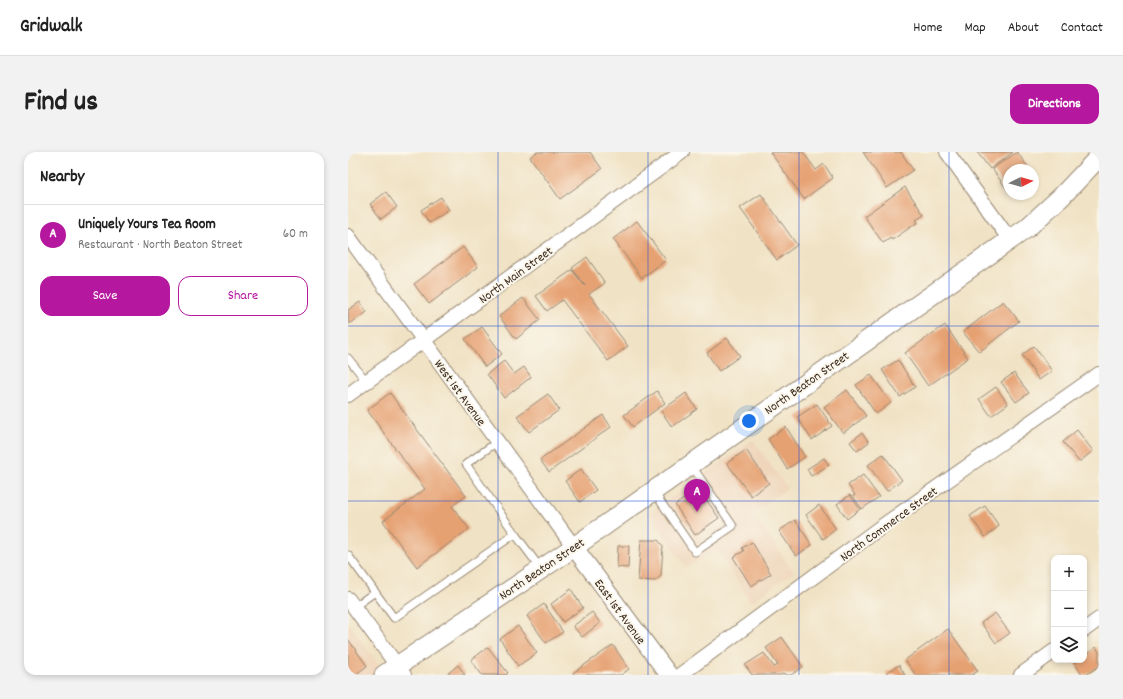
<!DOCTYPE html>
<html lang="en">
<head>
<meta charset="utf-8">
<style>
	:root { --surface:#fff; --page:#f2f2f2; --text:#222; --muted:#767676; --line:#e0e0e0; --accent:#b5179e }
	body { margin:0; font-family:Dekko,sans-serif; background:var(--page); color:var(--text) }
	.controls { position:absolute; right:12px; bottom:12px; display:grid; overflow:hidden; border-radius:8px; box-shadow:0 2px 6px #0003 }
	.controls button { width:36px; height:36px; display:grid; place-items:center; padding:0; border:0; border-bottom:1px solid var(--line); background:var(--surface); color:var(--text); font:20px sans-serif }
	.compass { position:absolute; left:655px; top:12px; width:36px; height:36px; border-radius:50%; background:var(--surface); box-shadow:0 2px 6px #0003; rotate:84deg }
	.you { position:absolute; left:401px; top:269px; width:14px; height:14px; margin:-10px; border:3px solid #fff; border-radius:50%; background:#1a73e8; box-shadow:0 0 0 6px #1a73e833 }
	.badge { display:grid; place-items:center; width:26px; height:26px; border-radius:50%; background:var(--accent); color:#fff; font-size:13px; font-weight:700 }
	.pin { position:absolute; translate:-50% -33px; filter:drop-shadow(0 1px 2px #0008) }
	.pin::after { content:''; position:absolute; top:21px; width:14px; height:12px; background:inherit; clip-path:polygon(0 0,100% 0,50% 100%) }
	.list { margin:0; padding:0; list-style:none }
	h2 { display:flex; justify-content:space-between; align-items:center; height:52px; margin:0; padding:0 16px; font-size:17px }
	h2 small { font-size:13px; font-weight:400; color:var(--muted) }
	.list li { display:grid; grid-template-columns:26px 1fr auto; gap:12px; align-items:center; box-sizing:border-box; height:60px; padding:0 16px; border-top:1px solid var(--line) }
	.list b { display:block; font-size:15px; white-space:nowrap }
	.list p { margin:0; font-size:13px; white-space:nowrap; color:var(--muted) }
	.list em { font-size:13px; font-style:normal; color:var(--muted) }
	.actions { display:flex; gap:8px; padding:12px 16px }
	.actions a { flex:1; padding:9px 0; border:1px solid var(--accent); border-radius:12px; text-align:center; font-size:14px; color:var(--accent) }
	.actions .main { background:var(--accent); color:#fff }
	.icon { flex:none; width:22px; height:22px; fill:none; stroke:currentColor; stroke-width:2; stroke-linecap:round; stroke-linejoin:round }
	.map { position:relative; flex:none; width:751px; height:523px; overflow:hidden; border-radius:12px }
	header { display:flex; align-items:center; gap:24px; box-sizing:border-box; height:56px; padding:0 20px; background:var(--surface); border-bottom:1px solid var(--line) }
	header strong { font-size:19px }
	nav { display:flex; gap:22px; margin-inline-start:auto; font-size:14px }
	.intro { display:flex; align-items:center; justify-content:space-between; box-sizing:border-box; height:96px; padding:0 24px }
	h1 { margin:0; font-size:28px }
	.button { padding:10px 18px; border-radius:12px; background:var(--accent); color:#fff; font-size:14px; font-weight:700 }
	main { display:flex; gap:24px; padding:0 24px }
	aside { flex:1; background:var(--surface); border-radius:12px; box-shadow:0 2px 6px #0003 }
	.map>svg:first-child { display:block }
</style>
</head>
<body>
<header>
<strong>Gridwalk</strong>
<nav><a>Home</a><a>Map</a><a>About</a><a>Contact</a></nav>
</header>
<div class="intro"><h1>Find us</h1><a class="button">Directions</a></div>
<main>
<aside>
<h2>Nearby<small></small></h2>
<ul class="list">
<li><span class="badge">A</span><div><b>Uniquely Yours Tea Room</b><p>Restaurant · North Beaton Street</p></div><em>60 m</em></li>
</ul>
<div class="actions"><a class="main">Save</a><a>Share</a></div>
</aside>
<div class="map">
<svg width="751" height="523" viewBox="0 0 751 523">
	<rect width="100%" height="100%" fill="#fbf7ec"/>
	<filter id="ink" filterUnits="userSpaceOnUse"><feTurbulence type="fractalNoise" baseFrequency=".025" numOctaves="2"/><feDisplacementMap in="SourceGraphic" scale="8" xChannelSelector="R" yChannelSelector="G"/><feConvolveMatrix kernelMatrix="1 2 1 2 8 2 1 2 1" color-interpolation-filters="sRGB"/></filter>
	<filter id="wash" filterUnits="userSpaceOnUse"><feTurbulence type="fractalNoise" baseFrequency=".012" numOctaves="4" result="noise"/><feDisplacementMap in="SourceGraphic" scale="16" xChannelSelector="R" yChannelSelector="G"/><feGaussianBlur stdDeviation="0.9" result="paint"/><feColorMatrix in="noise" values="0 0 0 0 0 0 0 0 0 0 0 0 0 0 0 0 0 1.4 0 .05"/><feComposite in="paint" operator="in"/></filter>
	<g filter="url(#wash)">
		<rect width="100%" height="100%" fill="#f0e2c4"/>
		<g fill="#efd6bb">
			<polygon points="405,288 439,336 405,361 445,420 403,450 369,398 338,416 301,362"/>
			<polygon points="0,471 38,523 0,523"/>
		</g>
		<g id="blocks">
			<g fill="#e6a172">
				<polygon points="189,0 242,0 254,17 212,47 182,5"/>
				<polygon points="422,0 455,0 468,18 476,12 485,26 456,47"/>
				<polygon points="515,0 553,0 565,18 539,36"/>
				<polygon points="629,0 665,0 642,17"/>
				<polygon points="669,0 682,18 661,18 661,40 644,17"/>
				<polygon points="557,35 576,63 568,68 570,70 544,88 543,86 535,91 516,64"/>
				<polygon points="38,40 49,55 33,67 22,52"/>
				<polygon points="413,42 449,93 429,108 392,56"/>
				<polygon points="93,45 101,58 81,71 73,58"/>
				<polygon points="289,69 318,108 294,126 265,87"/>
				<polygon points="115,95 130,115 81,152 66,132"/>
				<polygon points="239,105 257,131 241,142 280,194 260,209 214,148 199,159 188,144 224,118 237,134 224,116"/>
				<polygon points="175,146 192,168 168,187 151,164"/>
				<polygon points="655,149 671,169 631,200 615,180"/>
				<polygon points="12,150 19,160 1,172 0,158"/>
				<polygon points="597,173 620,206 580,234 557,201"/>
				<polygon points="134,175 154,202 137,215 117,187"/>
				<polygon points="379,186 392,204 371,219 359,201"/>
				<polygon points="686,194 704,219 691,228 674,203"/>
				<polygon points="550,208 567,235 552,245 534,218"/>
				<polygon points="156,209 166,222 176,215 183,225 156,246 139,222"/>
				<polygon points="666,221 681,241 668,250 653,230"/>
				<polygon points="523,223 543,251 528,262 508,233"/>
				<polygon points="648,235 660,252 643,264 631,247"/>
				<polygon points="499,238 518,264 495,281 476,255"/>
				<polygon points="309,239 317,251 285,275 276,263"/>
				<polygon points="42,241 118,344 104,354 121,377 69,415 35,369 77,337 19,258"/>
				<polygon points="338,241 349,257 324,275 313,259"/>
				<polygon points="200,242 211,258 181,280 169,264"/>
				<polygon points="469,252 484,274 464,288 449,265"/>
				<polygon points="255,263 263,275 201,320 192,308"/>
				<polygon points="438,275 457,305 439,317 420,287"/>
				<polygon points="729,278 745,299 731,310 715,290"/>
				<polygon points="514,281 521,290 509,299 502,290"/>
				<polygon points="398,298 421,331 403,344 379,311"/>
				<polygon points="535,302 554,328 539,339 520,313"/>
				<polygon points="476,306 481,313 463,324 459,317"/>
				<polygon points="233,317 248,338 232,350 217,329"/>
				<polygon points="515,323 531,345 514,357 505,344 507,343 500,333"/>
				<polygon points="351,337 371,366 347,383 327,353"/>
				<polygon points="502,343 512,357 499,367 489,352"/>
				<polygon points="471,353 488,377 475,387 458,363"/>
				<polygon points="637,354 651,374 637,385 622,364"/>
				<polygon points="447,368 464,393 448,404 431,379"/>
				<polygon points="293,388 310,388 315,394 313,424 307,429 290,428"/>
				<polygon points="404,390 423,422 403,434 385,405 396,399 394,396"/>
				<polygon points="270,394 281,394 280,416 269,415"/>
				<polygon points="223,437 235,456 215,470 203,452"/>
				<polygon points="196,452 215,480 198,491 179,464"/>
				<polygon points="244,460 252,471 234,485 225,474"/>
				<polygon points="647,461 662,481 648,491 633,471"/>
				<polygon points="170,474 189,501 170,514 152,487"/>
				<polygon points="600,477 630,519 624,523 568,523 557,508"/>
				<polygon points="434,485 455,515 443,523 437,523 436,521 433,523 404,523 397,513 416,501 426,515 430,513 418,496"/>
				<polygon points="0,487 19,514 7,523 0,523"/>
				<polygon points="265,493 281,517 273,523 226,523 225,521"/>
				<polygon points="140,495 160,521 157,523 134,523 123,508"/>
				<polygon points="748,495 751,500 751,514 738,523 734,523 726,510 729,508 736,508 736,504"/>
				<polygon points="110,513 117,523 98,523"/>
				<polygon points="551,513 557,523 539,523 538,521"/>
			</g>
		</g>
	</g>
	<g filter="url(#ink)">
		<use href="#blocks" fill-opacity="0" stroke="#968671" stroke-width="1"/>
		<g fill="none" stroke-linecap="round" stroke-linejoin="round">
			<defs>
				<g id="service">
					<polyline points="0,206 19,230"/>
					<polyline points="149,290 118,312 167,382"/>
					<polyline points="306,340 347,400 385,374 344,314"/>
					<polyline points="0,403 46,466 167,382 193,417"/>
					<polyline points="6,455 27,440"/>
				</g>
				<g id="minor">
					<polyline points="599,0 662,88"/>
					<polyline points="0,84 226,395"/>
					<polyline points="0,243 334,0"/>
					<polyline points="0,447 56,523"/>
					<polyline points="736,478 751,467"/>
					<polyline points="332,523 533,375 751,222"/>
					<polyline points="673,523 706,499"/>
				</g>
				<polyline id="tertiary" points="226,395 321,523"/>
				<polyline id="secondary" points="36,523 226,395 679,76 713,45 751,5"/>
			</defs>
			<use href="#service" stroke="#968671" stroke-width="9"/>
			<use href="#minor" stroke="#968671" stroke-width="16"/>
			<use href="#tertiary" stroke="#968671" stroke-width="19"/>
			<use href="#secondary" stroke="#968671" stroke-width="21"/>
			<use href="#service" stroke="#fff" stroke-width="7"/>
			<use href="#minor" stroke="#fff" stroke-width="14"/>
			<use href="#tertiary" stroke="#fff" stroke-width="17"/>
			<use href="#secondary" stroke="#fff" stroke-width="19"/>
		</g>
	</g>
	<path fill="none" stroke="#1d4ed8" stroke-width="1" stroke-opacity="0.55" d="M150,0V523M300,0V523M451,0V523M601,0V523M0,174H751M0,349H751"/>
	<g text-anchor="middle" stroke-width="4" stroke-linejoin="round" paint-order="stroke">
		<g font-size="13" fill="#3b2a1e" stroke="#fbf7ec">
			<text transform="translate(167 122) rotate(-36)" y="5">North Main Street</text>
			<text transform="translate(458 230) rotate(-35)" y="5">North Beaton Street</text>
			<text transform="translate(113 240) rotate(54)" y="5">West 1st Avenue</text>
			<text transform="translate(540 371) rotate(-36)" y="5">North Commerce Street</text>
			<text transform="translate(193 416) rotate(-34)" y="5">North Beaton Street</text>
			<text transform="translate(273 459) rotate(54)" y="5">East 1st Avenue</text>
		</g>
	</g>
</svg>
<div class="controls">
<button>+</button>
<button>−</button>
<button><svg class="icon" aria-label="layers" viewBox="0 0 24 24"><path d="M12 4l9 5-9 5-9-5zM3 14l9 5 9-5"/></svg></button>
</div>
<svg class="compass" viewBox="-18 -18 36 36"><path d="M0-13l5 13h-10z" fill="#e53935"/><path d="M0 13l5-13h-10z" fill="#767676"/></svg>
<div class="you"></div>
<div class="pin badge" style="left:349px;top:360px">A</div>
</div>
</main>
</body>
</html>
